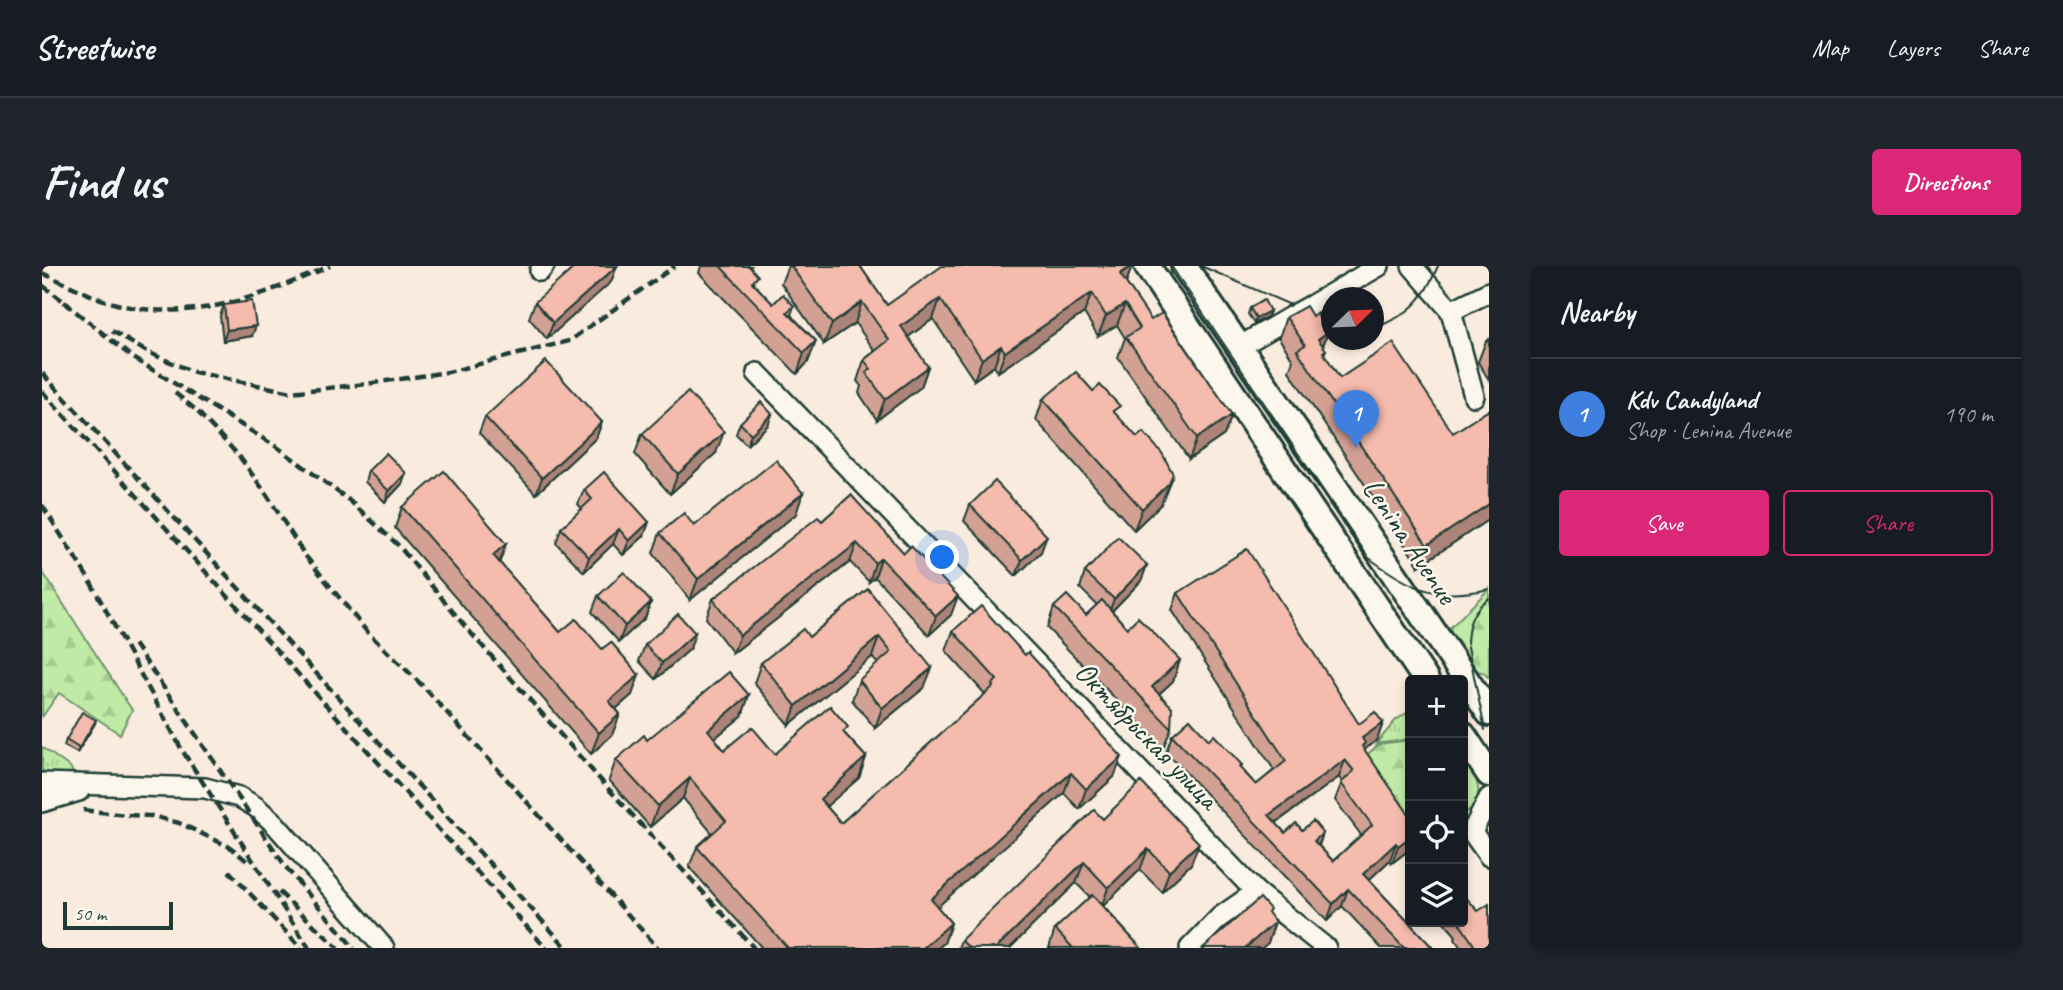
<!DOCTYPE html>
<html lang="en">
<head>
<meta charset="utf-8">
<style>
	:root { --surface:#171b24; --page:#20242c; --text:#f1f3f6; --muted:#9ea1a6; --line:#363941; --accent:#db2777 }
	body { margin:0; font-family:Caveat,sans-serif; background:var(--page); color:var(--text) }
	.controls { position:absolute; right:21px; bottom:21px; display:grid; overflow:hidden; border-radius:7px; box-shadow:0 4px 10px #0003 }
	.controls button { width:63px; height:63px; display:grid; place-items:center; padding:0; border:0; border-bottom:2px solid var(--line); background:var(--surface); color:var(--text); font:35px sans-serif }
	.compass { position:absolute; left:1279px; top:21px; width:63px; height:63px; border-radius:50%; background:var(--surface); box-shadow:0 4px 10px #0003; rotate:67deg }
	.scale { position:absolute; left:21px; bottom:18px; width:110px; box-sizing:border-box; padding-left:7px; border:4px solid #1f3d34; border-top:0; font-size:19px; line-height:24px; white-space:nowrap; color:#1f3d34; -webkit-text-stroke:5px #fbf7ec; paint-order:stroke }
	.you { position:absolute; left:901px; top:292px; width:24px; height:24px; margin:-18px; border:5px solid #fff; border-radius:50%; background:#1a73e8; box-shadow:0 0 0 10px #1a73e833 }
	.badge { display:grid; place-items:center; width:46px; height:46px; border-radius:50%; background:var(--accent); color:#fff; font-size:23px; font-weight:700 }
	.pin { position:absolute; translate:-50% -58px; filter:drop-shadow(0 2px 4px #0008) }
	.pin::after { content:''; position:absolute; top:37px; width:24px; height:21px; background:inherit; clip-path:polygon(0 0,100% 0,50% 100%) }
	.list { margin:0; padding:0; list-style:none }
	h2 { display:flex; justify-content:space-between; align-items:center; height:91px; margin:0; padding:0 28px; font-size:30px }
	h2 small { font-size:23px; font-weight:400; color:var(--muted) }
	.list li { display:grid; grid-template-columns:46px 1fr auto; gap:21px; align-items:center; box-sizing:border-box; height:112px; padding:0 28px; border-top:2px solid var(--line) }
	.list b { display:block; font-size:26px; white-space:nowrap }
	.list p { margin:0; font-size:23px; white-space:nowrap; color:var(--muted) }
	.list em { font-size:23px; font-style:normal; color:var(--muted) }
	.actions { display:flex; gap:14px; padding:21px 28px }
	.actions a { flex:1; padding:16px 0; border:2px solid var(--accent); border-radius:7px; text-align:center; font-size:24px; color:var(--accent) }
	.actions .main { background:var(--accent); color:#fff }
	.icon { flex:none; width:38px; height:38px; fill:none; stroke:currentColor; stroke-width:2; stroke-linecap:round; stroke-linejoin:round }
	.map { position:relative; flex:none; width:1447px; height:682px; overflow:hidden; border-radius:7px }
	header { display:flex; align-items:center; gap:42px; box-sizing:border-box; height:98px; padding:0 35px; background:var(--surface); border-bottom:2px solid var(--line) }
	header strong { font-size:33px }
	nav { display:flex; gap:38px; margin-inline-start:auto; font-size:24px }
	.intro { display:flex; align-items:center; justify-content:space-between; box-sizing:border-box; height:168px; padding:0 42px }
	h1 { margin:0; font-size:49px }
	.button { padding:18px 32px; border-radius:7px; background:var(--accent); color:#fff; font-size:24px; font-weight:700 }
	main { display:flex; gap:42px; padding:0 42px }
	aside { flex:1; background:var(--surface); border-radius:7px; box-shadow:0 4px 10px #0003 }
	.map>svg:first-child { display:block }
</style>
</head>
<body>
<header>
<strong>Streetwise</strong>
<nav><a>Map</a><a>Layers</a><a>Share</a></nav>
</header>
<div class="intro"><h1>Find us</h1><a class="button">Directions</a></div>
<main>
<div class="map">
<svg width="1447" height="682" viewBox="0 0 1447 682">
	<defs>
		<pattern id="grass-tufts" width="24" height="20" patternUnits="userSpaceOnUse" patternTransform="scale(1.75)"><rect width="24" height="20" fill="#c0eaa6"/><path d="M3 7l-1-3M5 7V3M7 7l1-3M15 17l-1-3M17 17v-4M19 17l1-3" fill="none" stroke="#a5ca90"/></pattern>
		<pattern id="forest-firs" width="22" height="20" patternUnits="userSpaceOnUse" patternTransform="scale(1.75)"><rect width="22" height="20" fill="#c0eaa6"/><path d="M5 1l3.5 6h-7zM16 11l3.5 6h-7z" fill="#a5ca90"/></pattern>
	</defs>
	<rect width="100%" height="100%" fill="#faebdf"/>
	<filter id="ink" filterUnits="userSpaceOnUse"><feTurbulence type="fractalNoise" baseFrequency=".0143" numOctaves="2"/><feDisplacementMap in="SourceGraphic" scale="14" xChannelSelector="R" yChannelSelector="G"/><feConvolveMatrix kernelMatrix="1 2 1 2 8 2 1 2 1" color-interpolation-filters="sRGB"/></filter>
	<g filter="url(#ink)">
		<g fill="url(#grass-tufts)" stroke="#70946d" stroke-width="2">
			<polygon points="1368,445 1368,473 1334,478 1354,454"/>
			<polygon points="0,481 29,502 31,508 28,512 0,505"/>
			<path d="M1421,489C1435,510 1447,534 1421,548Z"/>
		</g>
		<g fill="url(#forest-firs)" stroke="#70946d" stroke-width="2">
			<polygon points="0,305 90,444 78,468 17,427 0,451"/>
			<polygon points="1447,323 1447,412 1441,406 1426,405 1404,366"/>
			<polygon points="1368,474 1368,572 1316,497 1337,478"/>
		</g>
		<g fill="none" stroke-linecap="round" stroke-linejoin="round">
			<defs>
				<g id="minor">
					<polyline points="1370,0 1409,45 1447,26"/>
					<polyline points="498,5 502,0"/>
					<polyline points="1270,39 1337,0"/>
					<polyline points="1409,45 1432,130"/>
					<polyline points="1197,81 1250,50"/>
					<polyline points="715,107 1214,626 1284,682"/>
					<polyline points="0,517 163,522 197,531 214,541 232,557 342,682"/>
					<polyline points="1447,532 1430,566 1447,590"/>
					<polyline points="0,536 37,525"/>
					<polyline points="1148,682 1178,651 1214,626"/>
				</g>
				<g id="major">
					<polyline points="1105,0 1384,414"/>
					<polyline points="1142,0 1447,447"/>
					<polyline points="1421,469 1447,508"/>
				</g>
			</defs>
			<use href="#minor" stroke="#1f3d34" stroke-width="24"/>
			<use href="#major" stroke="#1f3d34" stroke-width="30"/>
			<use href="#minor" stroke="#fbf7ec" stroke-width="19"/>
			<use href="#major" stroke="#fbf7ec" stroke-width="24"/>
			<g stroke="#1f3d34" stroke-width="2">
				<path d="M1129,0L1327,292C1369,323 1394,335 1447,323"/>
				<polyline points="1159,0 1290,57"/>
				<path d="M1332,62C1368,49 1381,35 1396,0"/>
				<path d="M1443,464L1425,376C1426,357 1431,343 1447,332"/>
			</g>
			<g stroke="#1f3d34" stroke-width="4.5" stroke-dasharray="10 5" stroke-linecap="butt">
				<path d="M0,7C21,16 42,27 64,35C144,60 215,32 288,0"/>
				<polyline points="0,19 28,40"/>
				<polyline points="22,36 90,91 238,183 308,235 357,280 421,358 563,519 712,682"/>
				<polyline points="70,65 105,86 152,106 249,126 324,118 406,106 527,75 633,0"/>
				<polyline points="0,107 525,682"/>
				<polyline points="0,125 504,682"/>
				<polyline points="133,127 155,145 197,190 225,229 262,288 326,367 381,420 616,682"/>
				<polyline points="0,239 48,315 140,484 267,682"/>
				<polyline points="92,378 246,604 312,682"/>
				<polyline points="41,544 84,549 110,550 137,557 188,581 205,595"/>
				<polyline points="187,605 259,682"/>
				<polyline points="237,626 296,682"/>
			</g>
			<defs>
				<polyline id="minor-bridge" points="1250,50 1270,39"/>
			</defs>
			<use href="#minor-bridge" stroke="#1f3d34" stroke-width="24" stroke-linecap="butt"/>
			<use href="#minor-bridge" stroke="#fbf7ec" stroke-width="19"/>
		</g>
		<g fill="#d3a194" stroke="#1f3d34" stroke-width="2" fill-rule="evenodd">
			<polygon points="575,0 569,16 505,73 487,52 493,36"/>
			<polygon points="659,0 709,0 708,1 713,19 731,38 752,40 749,49 774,75 766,96 755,108 657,7"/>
			<polygon points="746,0 818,0 845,39 1090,0 1084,17 1109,54 1190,149 1182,169 1147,193 1076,91 1083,72 1075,59 1056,70 1042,47 956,106 952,100 932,114 891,53 866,71 886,101 879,121 835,154 817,127 819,120 815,115 822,94 833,85 813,57 782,78 739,17"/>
			<polygon points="182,39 210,70 181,75 178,50"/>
			<polygon points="1208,42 1228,45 1226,50 1212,58 1206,48"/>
			<polygon points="1270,50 1286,66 1281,80 1284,84 1282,88 1298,112 1411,167 1447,144 1447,253 1377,300 1247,105 1251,94 1237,72 1244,51"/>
			<polygon points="1447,73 1447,114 1436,96 1444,75"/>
			<polygon points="1051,125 1074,149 1119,238 1092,264 994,154 1001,133"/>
			<polygon points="730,148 726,159 705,179 694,168 698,157"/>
			<polygon points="443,151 560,156 554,172 494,228 437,167"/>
			<polygon points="600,168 674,187 628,228 593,188"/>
			<polygon points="326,205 364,207 360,218 343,236 323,216"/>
			<polygon points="542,224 607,256 602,270 581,289 571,278 542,306 514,277 519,262 540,243 536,238"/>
			<polygon points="809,229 909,349 887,369 833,311 827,316 808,296 691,387 664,352 671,333 780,255"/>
			<polygon points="928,239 999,286 974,310 922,255"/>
			<polygon points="360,241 458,297 518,366 597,409 590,429 574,443 578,448 570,469 549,488 353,262"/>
			<polygon points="754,248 648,334 611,287 618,267"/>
			<polygon points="1105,299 1099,315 1070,345 1085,362 1138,394 1131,415 1117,428 1129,462 1121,482 1005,362 1012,341 1044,349 1055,339 1038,322 1043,306"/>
			<polygon points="826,323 882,422 833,462 810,434 817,414 836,398 830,391 747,459 712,417 719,397 767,371"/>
			<path d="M1136,327L1317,458L1341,457L1335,474L1322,484L1368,550V583L1350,597L1348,594L1327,614L1391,682H1339L1300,640L1285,655L1124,486L1130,469L1167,474L1200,499L1199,502L1214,519L1232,504L1130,344ZM1297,511L1300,516L1293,534L1319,569L1291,595L1277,580L1281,567L1260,564L1243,567L1234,557Z"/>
			<polygon points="556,330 609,336 603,352 577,376 550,346"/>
			<polygon points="911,365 1072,511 1037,543 1022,527 895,641 909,657 902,677 896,682 720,682 647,601 655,581 670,567 641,532 608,561 567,514 574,494 605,474 707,429 700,450 673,472 682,484 733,488 803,468 824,491 817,512 784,540 799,557 943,428 904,385"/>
			<polygon points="603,379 648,383 614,413 597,395"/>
			<polygon points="52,459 35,487 22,480 24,474"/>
			<polygon points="1061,553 1149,598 1120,626 1098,604 1061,640 1099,682 1007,682 1013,663 1048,631 1034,617 968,682 916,682 919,674"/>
			<polygon points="1402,656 1421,656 1447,682 1419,682 1413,673 1414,670"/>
		</g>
		<g fill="#ac8378" stroke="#1f3d34" stroke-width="2">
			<polygon points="575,0 569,16 505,73 511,57"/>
			<polygon points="1090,0 1083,20 1078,8"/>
			<polygon points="1050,27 1042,47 956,106 963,86"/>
			<polygon points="898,33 891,53 852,81 859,60"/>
			<polygon points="820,36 813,57 782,78 790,58"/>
			<polygon points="1083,38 1075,59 1056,70 1064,50"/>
			<polygon points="1228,45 1226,50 1212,58 1214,52"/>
			<polygon points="214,60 210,70 181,75 185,64"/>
			<polygon points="1286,66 1278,87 1276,73"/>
			<polygon points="774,75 766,96 755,108 762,87"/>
			<polygon points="959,80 952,100 932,114 940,93"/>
			<polygon points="886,101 879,121 835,154 843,133"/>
			<polygon points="730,148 726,159 705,179 709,168"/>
			<polygon points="1190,149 1182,169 1147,193 1155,172"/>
			<polygon points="560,156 554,172 494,228 500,212"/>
			<polygon points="682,166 674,187 628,228 636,208"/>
			<polygon points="364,207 360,218 343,236 347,225"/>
			<polygon points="1131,208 1119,238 1092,264 1100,243"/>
			<polygon points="761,227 754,248 648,334 656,313"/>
			<polygon points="1447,238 1447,253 1377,300 1385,279"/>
			<polygon points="607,256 602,270 581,289 587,275"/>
			<polygon points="577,263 571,278 542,306 547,291"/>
			<polygon points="1005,270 999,286 974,310 980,294"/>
			<polygon points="815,277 808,296 691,387 698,369"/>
			<polygon points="464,278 457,298 451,289"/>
			<polygon points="839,292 833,311 827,316 833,297"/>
			<polygon points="1105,299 1099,315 1066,349 1072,333"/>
			<polygon points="916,330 909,349 887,369 894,350"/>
			<polygon points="609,336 603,352 577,376 583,360"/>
			<polygon points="653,367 648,383 614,413 620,397"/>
			<polygon points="837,371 830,391 747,459 754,440"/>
			<polygon points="1138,394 1131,415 1106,438 1110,421"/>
			<polygon points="890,402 882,422 833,462 840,442"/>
			<polygon points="597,409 590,429 559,456 567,435"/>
			<polygon points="707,429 700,450 658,484 666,464"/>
			<polygon points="578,448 570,469 549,488 557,467"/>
			<polygon points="54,454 52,459 35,487 37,482"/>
			<polygon points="1341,457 1335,474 1317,487 1320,472"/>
			<polygon points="824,491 817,512 770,553 778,533"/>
			<polygon points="1080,491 1072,511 1037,543 1044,523"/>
			<polygon points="1303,494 1297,511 1221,566 1227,549"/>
			<polygon points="1029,507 1022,527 881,654 889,633"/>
			<polygon points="648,512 641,532 608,561 616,540"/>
			<polygon points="1281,567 1275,584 1272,575"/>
			<polygon points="1368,571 1368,583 1350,597 1356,580"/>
			<polygon points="1157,577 1149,598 1120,626 1127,605"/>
			<polygon points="1354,577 1348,594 1315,625 1321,608"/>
			<polygon points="1106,583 1098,604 1059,642 1066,622"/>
			<polygon points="1042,596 1034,617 968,682 954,682"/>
			<polygon points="1306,623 1300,640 1285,655 1291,638"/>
			<polygon points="1233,656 1226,677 1220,682 1203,682"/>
			<polygon points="909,657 902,677 896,682 881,682"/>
		</g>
		<g fill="#f5bbac" stroke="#1f3d34" stroke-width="2" fill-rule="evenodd">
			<polygon points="534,0 575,0 511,57 493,36"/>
			<polygon points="678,0 707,0 716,10 710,16 731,38 741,28 752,40 745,46 774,75 762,87"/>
			<polygon points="749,0 818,0 845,39 900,0 1090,0 1078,8 1109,54 1120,47 1190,149 1155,172 1084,71 1098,62 1083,38 1064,50 1050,27 963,86 959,80 940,93 898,33 859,60 886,101 843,133 824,107 829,103 822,94 847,74 820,36 790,58"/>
			<polygon points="1222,34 1228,45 1214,52 1208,42"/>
			<polygon points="210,35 214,60 185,64 182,39"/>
			<polygon points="1264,40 1270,50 1274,47 1286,66 1276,73 1284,84 1281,86 1298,112 1351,77 1411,167 1447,144 1447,238 1385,279 1255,84 1263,79 1244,51"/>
			<polygon points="504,95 560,156 500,212 443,151"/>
			<polygon points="1034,106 1051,125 1058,119 1078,140 1071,145 1095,171 1101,166 1120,187 1131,208 1127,217 1100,243 1001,133"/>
			<polygon points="646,126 682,166 636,208 600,168"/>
			<polygon points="719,136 730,148 709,168 698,157"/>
			<polygon points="344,187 364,207 347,225 326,205"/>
			<polygon points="734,194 761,227 656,313 618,267 642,247 652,260"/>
			<polygon points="402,205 464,278 451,289 518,366 534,353 560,383 569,376 597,409 567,435 578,448 557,467 360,241"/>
			<polygon points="562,206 607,256 587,275 577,263 547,291 519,262 550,233 542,224"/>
			<polygon points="953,215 1005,270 980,294 928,239"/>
			<polygon points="809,229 862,287 869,280 916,330 894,350 839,292 833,297 815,277 698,369 671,333 776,251 780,255"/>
			<polygon points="1076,271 1105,299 1072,333 1043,306"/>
			<path d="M1205,283L1317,458L1333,446L1341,457L1320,472L1323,477L1320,480L1368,550V571L1356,580L1354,577L1321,608L1391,682H1362L1306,623L1291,638L1130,469L1148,453L1167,474L1172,469L1200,499L1197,501L1214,519L1244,495L1136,327ZM1303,494L1312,505L1299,517L1330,559L1291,595L1272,575L1281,567L1271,555L1260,564L1254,557L1243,567L1227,549Z"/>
			<polygon points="582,306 609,336 583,360 556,330"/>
			<polygon points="826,323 890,402 840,442 817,414 849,386 837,371 754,440 719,397 761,363 767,371"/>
			<polygon points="1025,329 1044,349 1060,334 1085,362 1096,351 1138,394 1110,421 1130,441 1129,462 1012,341"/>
			<polygon points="939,340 983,389 986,386 1080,491 1044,523 1029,507 889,633 909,657 881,682 746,682 655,581 684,555 648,512 616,540 574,494 602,469 605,474 687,406 707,429 666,464 682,484 710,461 733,488 788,440 806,461 801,466 824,491 778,533 799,557 952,420 950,419 955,414 911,365"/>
			<polygon points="636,348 653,367 620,397 603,379"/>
			<polygon points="40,446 54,454 37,482 24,474"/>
			<polygon points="1099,516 1157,577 1127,605 1106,583 1066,622 1042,596 954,682 927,682 919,674 1052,544 1061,553"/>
			<polygon points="1421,628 1436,645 1447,638 1447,682 1434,682 1418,658 1421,656"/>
			<polygon points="1050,629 1099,682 1031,682 1013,663"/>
			<polygon points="1218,632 1228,643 1226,646 1233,656 1203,682 1161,682"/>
		</g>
	</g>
	<g text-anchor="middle" stroke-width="5" stroke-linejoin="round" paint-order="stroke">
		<g font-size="30" fill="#1f3d34" stroke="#fbf7ec">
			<text transform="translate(1368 275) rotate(56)" y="10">Lenina Avenue</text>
			<text transform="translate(1105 469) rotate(46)" y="10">Октябрьская улица</text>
		</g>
	</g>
</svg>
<div class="controls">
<button>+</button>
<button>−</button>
<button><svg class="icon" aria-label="locate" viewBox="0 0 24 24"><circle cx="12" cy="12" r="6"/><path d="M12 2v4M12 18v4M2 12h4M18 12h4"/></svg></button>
<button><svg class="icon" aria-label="layers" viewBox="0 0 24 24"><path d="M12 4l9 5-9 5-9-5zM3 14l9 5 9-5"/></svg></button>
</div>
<svg class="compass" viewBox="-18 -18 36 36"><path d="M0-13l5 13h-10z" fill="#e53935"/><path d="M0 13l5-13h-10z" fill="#9ea1a6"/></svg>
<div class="scale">50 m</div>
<div class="you"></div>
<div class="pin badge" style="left:1314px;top:182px;background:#3f7fe0">1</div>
</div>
<aside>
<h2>Nearby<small></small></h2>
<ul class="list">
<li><span class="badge" style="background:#3f7fe0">1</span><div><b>Kdv Candyland</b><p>Shop · Lenina Avenue</p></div><em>190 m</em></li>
</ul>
<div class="actions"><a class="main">Save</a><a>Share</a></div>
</aside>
</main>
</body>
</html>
